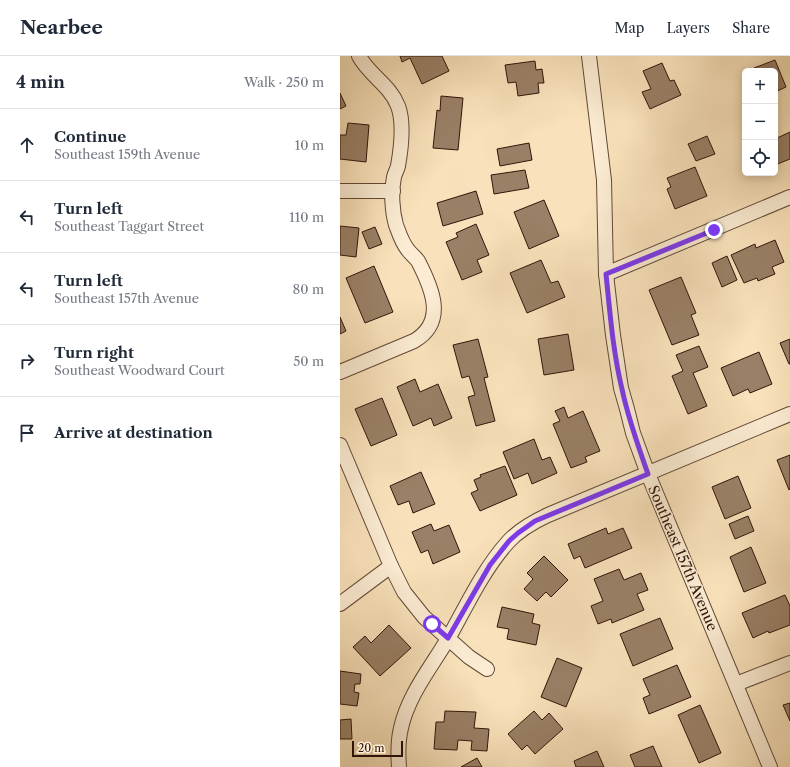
<!DOCTYPE html>
<html lang="en">
<head>
<meta charset="utf-8">
<style>
	:root { --surface:#fff; --page:#f2f2f3; --text:#1f2937; --muted:#747a83; --line:#e0e1e3 }
	body { margin:0; font-family:"Libre Caslon Text",serif; background:var(--page); color:var(--text) }
	.controls { position:absolute; right:12px; top:12px; display:grid; overflow:hidden; border-radius:6px; box-shadow:0 2px 10px #0003 }
	.controls button { width:36px; height:36px; display:grid; place-items:center; padding:0; border:0; border-bottom:1px solid var(--line); background:var(--surface); color:var(--text); font:20px sans-serif }
	.scale { position:absolute; left:12px; bottom:10px; width:51px; box-sizing:border-box; padding-left:4px; border:2px solid #31150a; border-top:0; font-size:11px; line-height:14px; white-space:nowrap; color:#31150a; -webkit-text-stroke:3px #fbecd3; paint-order:stroke }
	.stop { position:absolute; width:12px; height:12px; margin:-9px; border:3px solid #7c3aed; border-radius:50%; background:#fff }
	.stop.end { background:#7c3aed; border-color:#fff; box-shadow:0 1px 4px #0008 }
	.list { margin:0; padding:0; list-style:none }
	h2 { display:flex; justify-content:space-between; align-items:center; height:52px; margin:0; padding:0 16px; font-size:17px }
	h2 small { font-size:13px; font-weight:400; color:var(--muted) }
	.list li { display:grid; grid-template-columns:26px 1fr auto; gap:12px; align-items:center; box-sizing:border-box; height:72px; padding:0 16px; border-top:1px solid var(--line) }
	.list b { display:block; font-size:15px; white-space:nowrap }
	.list p { margin:0; font-size:13px; white-space:nowrap; color:var(--muted) }
	.list em { font-size:13px; font-style:normal; color:var(--muted) }
	.icon { flex:none; width:22px; height:22px; fill:none; stroke:currentColor; stroke-width:2; stroke-linecap:round; stroke-linejoin:round }
	.map { position:relative; flex:none; width:450px; height:711px; overflow:hidden }
	header { display:flex; align-items:center; gap:24px; box-sizing:border-box; height:56px; padding:0 20px; background:var(--surface); border-bottom:1px solid var(--line) }
	header strong { font-size:19px }
	nav { display:flex; gap:22px; margin-inline-start:auto; font-size:14px }
	main { display:flex }
	aside { flex:1; background:var(--surface) }
	.map>svg:first-child { display:block }
</style>
</head>
<body>
<header>
<strong>Nearbee</strong>
<nav><a>Map</a><a>Layers</a><a>Share</a></nav>
</header>
<main>
<aside>
<h2>4 min<small>Walk · 250 m</small></h2>
<ul class="list">
<li><svg class="icon" aria-label="ahead" viewBox="0 0 24 24"><path d="M12 20V5M6 11l6-6 6 6"/></svg><div><b>Continue</b><p>Southeast 159th Avenue</p></div><em>10 m</em></li>
<li><svg class="icon" aria-label="left" viewBox="0 0 24 24"><path d="M17 20v-9H6M10 6l-5 5 5 5"/></svg><div><b>Turn left</b><p>Southeast Taggart Street</p></div><em>110 m</em></li>
<li><svg class="icon" aria-label="left" viewBox="0 0 24 24"><path d="M17 20v-9H6M10 6l-5 5 5 5"/></svg><div><b>Turn left</b><p>Southeast 157th Avenue</p></div><em>80 m</em></li>
<li><svg class="icon" aria-label="right" viewBox="0 0 24 24"><path d="M7 20v-9h11M14 6l5 5-5 5"/></svg><div><b>Turn right</b><p>Southeast Woodward Court</p></div><em>50 m</em></li>
<li><svg class="icon" aria-label="arrive" viewBox="0 0 24 24"><path d="M6 21V4h12l-3 4 3 4H6"/></svg><div><b>Arrive at destination</b></div></li>
</ul>
</aside>
<div class="map">
<svg width="450" height="711" viewBox="0 0 450 711">
	<rect width="100%" height="100%" fill="#f9e2bb"/>
	<filter id="stains"><feTurbulence type="fractalNoise" baseFrequency=".005" numOctaves="4"/><feColorMatrix values="0 0 0 0 .2 0 0 0 0 .09 0 0 0 0 .02 0 0 0 .5 -.17"/></filter>
	<radialGradient id="worn" r=".72"><stop offset=".6" stop-color="#630" stop-opacity="0"/><stop offset="1" stop-color="#630" stop-opacity=".3"/></radialGradient>
	<g fill="#998066" stroke="#31150a">
		<polygon points="60,0 102,0 109,15 82,28 70,2 62,6"/>
		<polygon points="435,4 446,31 435,36 435,15 416,15 414,12"/>
		<polygon points="195,5 196,14 202,13 204,27 198,27 199,37 178,40 176,26 168,27 165,9"/>
		<polygon points="322,7 330,25 334,24 341,39 310,53 302,36 311,33 303,15"/>
		<polygon points="0,37 6,50 0,53"/>
		<polygon points="101,40 123,42 118,94 93,92 97,54 100,55"/>
		<polygon points="8,67 29,69 26,106 0,103 0,79 6,79"/>
		<polygon points="450,76 450,103 435,109 435,83"/>
		<polygon points="367,80 375,98 356,105 348,88"/>
		<polygon points="189,87 192,104 160,110 157,93"/>
		<polygon points="355,111 367,140 335,153 327,133 331,131 327,122"/>
		<polygon points="185,114 189,132 154,138 151,119"/>
		<polygon points="136,135 143,158 103,170 97,147"/>
		<polygon points="204,144 219,180 189,193 174,156"/>
		<polygon points="136,168 149,199 137,204 142,216 122,224 106,186 118,181 116,177"/>
		<polygon points="0,170 19,172 16,201 0,199"/>
		<polygon points="35,171 42,188 29,193 22,176"/>
		<polygon points="435,184 444,206 432,211 435,218 418,225 417,222 404,227 391,199 415,188 416,192"/>
		<polygon points="387,200 397,224 382,231 372,207"/>
		<polygon points="201,204 211,227 218,225 225,241 187,257 170,217"/>
		<polygon points="34,210 53,256 25,267 6,222"/>
		<polygon points="341,221 356,257 351,259 359,279 332,289 309,234"/>
		<polygon points="0,261 6,275 0,278"/>
		<polygon points="228,278 234,314 204,319 198,283"/>
		<polygon points="138,283 148,321 144,322 155,365 136,370 128,341 135,339 129,320 122,322 113,289"/>
		<polygon points="450,283 450,308 449,308 440,287"/>
		<polygon points="359,290 368,311 353,317 367,350 348,358 332,320 343,315 336,299"/>
		<polygon points="419,296 432,328 410,337 408,333 393,340 381,312"/>
		<polygon points="75,323 80,336 98,328 112,362 94,370 91,362 73,370 57,331"/>
		<polygon points="42,342 57,379 31,390 15,353"/>
		<polygon points="224,351 228,362 243,355 260,395 245,401 247,406 231,412 213,368 220,365 215,355"/>
		<polygon points="194,383 202,404 210,401 217,417 192,428 188,417 174,423 163,396"/>
		<polygon points="450,399 450,433 449,434 437,404"/>
		<polygon points="165,410 177,439 140,455 131,437 138,434 134,424 141,421 140,419"/>
		<polygon points="81,416 95,448 73,457 69,445 58,449 50,430"/>
		<polygon points="398,420 411,452 385,463 372,431"/>
		<polygon points="408,460 414,475 395,483 389,468"/>
		<polygon points="91,468 94,475 109,469 120,496 93,508 88,494 81,497 72,476"/>
		<polygon points="266,472 268,478 283,472 292,492 245,512 240,500 234,503 228,488"/>
		<polygon points="411,491 426,527 404,536 390,501"/>
		<polygon points="204,500 228,524 211,541 206,536 197,545 184,533 193,523 187,517"/>
		<polygon points="279,513 284,524 301,517 308,534 297,538 304,554 272,567 271,563 258,568 251,550 263,545 254,523"/>
		<polygon points="445,539 450,550 450,569 429,577 428,575 413,582 402,557"/>
		<polygon points="162,551 194,558 192,567 200,569 196,589 167,583 169,573 157,571"/>
		<polygon points="320,562 333,593 293,610 280,578"/>
		<polygon points="49,569 71,592 40,620 13,591 25,580 31,587"/>
		<polygon points="217,602 242,612 226,651 201,641"/>
		<polygon points="337,609 351,641 309,658 303,642 310,639 303,623"/>
		<polygon points="0,615 21,618 20,628 15,628 14,636 19,637 17,650 0,648"/>
		<polygon points="450,647 450,665 443,649"/>
		<polygon points="360,649 381,697 359,707 338,659"/>
		<polygon points="105,655 136,656 134,672 149,673 147,695 131,694 132,685 118,684 117,694 94,693 96,666 104,666"/>
		<polygon points="194,655 202,664 209,657 223,673 195,698 187,689 182,694 168,678"/>
		<polygon points="11,663 12,683 0,683 0,664"/>
		<polygon points="313,690 322,711 295,711 290,699"/>
		<polygon points="257,695 264,711 236,711 234,705"/>
		<polygon points="137,702 142,711 121,711"/>
	</g>
	<g fill="none" stroke-linecap="round" stroke-linejoin="round">
		<defs>
			<g id="minor">
				<polyline points="249,0 264,124 266,218 273,279 281,332 287,353 293,377 308,418 430,711"/>
				<polyline points="0,135 53,135"/>
				<polyline points="266,218 450,141"/>
				<path d="M0,316L74,285C107,266 92,232 78,205C75,201 71,198 68,194C62,187 59,177 56,169C52,155 51,136 54,121C55,117 57,114 58,110C61,93 64,66 58,50C50,29 29,19 19,0"/>
				<polyline points="0,389 51,510 64,536 84,561 129,601 147,613"/>
				<polyline points="0,548 51,510"/>
				<polyline points="396,628 450,607"/>
				<path d="M59,711C58,698 58,684 61,672C68,639 92,610 109,581C127,549 143,514 168,486C179,474 193,466 208,459L450,358"/>
			</g>
		</defs>
		<use href="#minor" stroke="#634836" stroke-width="16"/>
		<use href="#minor" stroke="#fbecd3" stroke-width="14"/>
	</g>
	<g fill="none" stroke-linecap="round" stroke-linejoin="round">
		<path stroke="#7c3aed" stroke-width="5" d="M92,568L108,582L150,509L169,485L178,477L195,465L308,418C298,390 288,362 282,333C273,296 270,257 266,218L374,174"/>
	</g>
	<g text-anchor="middle" stroke-width="3" stroke-linejoin="round" paint-order="stroke">
		<g font-size="14" fill="#31150a" stroke="#fbecd3">
			<text transform="translate(343 502) rotate(67)" y="5">Southeast 157th Avenue</text>
		</g>
	</g>
	<rect width="100%" height="100%" filter="url(#stains)"/>
	<rect width="100%" height="100%" fill="url(#worn)"/>
</svg>
<div class="controls">
<button>+</button>
<button>−</button>
<button><svg class="icon" aria-label="locate" viewBox="0 0 24 24"><circle cx="12" cy="12" r="6"/><path d="M12 2v4M12 18v4M2 12h4M18 12h4"/></svg></button>
</div>
<div class="scale">20 m</div>
<div class="stop" style="left:92px;top:568px"></div>
<div class="stop end" style="left:374px;top:174px"></div>
</div>
</main>
</body>
</html>
